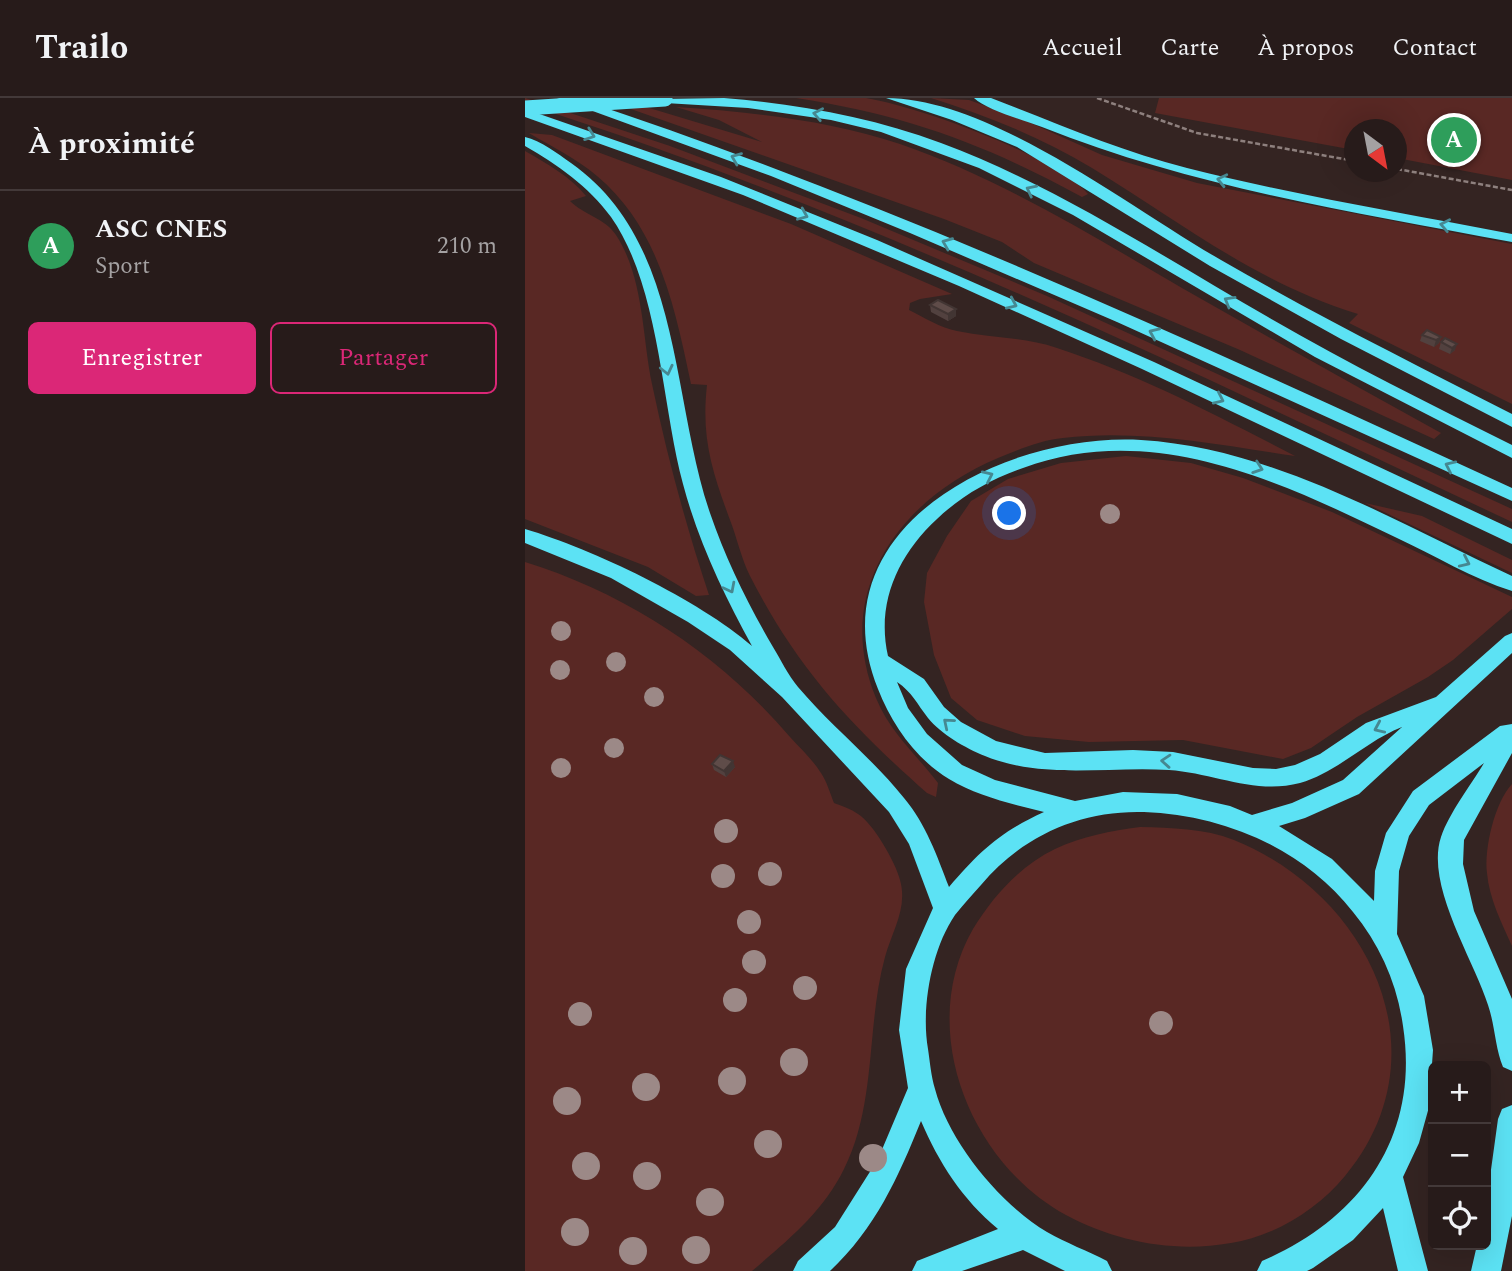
<!DOCTYPE html>
<html lang="fr">
<head>
<meta charset="utf-8">
<style>
	:root { --surface:#271b1a; --page:#2f2423; --text:#f1f3f6; --muted:#a4a1a2; --line:#433939; --accent:#db2777 }
	body { margin:0; font-family:Spectral,serif; background:var(--page); color:var(--text) }
	.controls { position:absolute; right:21px; bottom:21px; display:grid; overflow:hidden; border-radius:10px; box-shadow:0 7px 28px #0002 }
	.controls button { width:63px; height:63px; display:grid; place-items:center; padding:0; border:0; border-bottom:2px solid var(--line); background:var(--surface); color:var(--text); font:35px sans-serif }
	.compass { position:absolute; left:819px; top:21px; width:63px; height:63px; border-radius:50%; background:var(--surface); box-shadow:0 7px 28px #0002; rotate:148deg }
	.you { position:absolute; left:485px; top:416px; width:24px; height:24px; margin:-18px; border:5px solid #fff; border-radius:50%; background:#1a73e8; box-shadow:0 0 0 10px #1a73e833 }
	.badge { display:grid; place-items:center; width:46px; height:46px; border-radius:50%; background:var(--accent); color:#fff; font-size:23px; font-weight:700 }
	.pin { position:absolute; translate:-50% -50%; border:4px solid #fff; box-shadow:0 2px 7px #0006 }
	.list { margin:0; padding:0; list-style:none }
	h2 { display:flex; justify-content:space-between; align-items:center; height:91px; margin:0; padding:0 28px; font-size:30px }
	h2 small { font-size:23px; font-weight:400; color:var(--muted) }
	.list li { display:grid; grid-template-columns:46px 1fr auto; gap:21px; align-items:center; box-sizing:border-box; height:112px; padding:0 28px; border-top:2px solid var(--line) }
	.list b { display:block; font-size:26px; white-space:nowrap }
	.list p { margin:0; font-size:23px; white-space:nowrap; color:var(--muted) }
	.list em { font-size:23px; font-style:normal; color:var(--muted) }
	.actions { display:flex; gap:14px; padding:21px 28px }
	.actions a { flex:1; padding:16px 0; border:2px solid var(--accent); border-radius:10px; text-align:center; font-size:24px; color:var(--accent) }
	.actions .main { background:var(--accent); color:#fff }
	.icon { flex:none; width:38px; height:38px; fill:none; stroke:currentColor; stroke-width:2; stroke-linecap:round; stroke-linejoin:round }
	.map { position:relative; flex:none; width:987px; height:1173px; overflow:hidden }
	header { display:flex; align-items:center; gap:42px; box-sizing:border-box; height:98px; padding:0 35px; background:var(--surface); border-bottom:2px solid var(--line) }
	header strong { font-size:33px }
	nav { display:flex; gap:38px; margin-inline-start:auto; font-size:24px }
	main { display:flex }
	aside { flex:1; background:var(--surface) }
	.map>svg:first-child { display:block }
</style>
</head>
<body>
<header>
<strong>Trailo</strong>
<nav><a>Accueil</a><a>Carte</a><a>À propos</a><a>Contact</a></nav>
</header>
<main>
<aside>
<h2>À proximité<small></small></h2>
<ul class="list">
<li><span class="badge" style="background:#2e9e5b">A</span><div><b>ASC CNES</b><p>Sport</p></div><em>210 m</em></li>
</ul>
<div class="actions"><a class="main">Enregistrer</a><a>Partager</a></div>
</aside>
<div class="map">
<svg width="987" height="1173" viewBox="0 0 987 1173">
	<rect width="100%" height="100%" fill="#342422"/>
	<g fill="#592824">
		<path d="M0,0L145,48L336,120L522,198L987,411V424C663,272 341,114 0,6Z"/>
		<path d="M271,0C294,0 319,0 341,0C392,8 531,58 563,96L557,99C460,46 381,17 271,0Z"/>
		<path d="M406,0L444,2L499,22L577,57L672,85L987,146V306L824,225L833,216C730,184 657,125 567,70C516,39 462,18 406,0Z"/>
		<polygon points="634,0 987,0 987,82 872,60 872,32 830,32 829,52 630,15"/>
		<path d="M121,9L237,44L194,22L151,9C227,14 303,22 375,46C476,81 566,137 657,190C743,239 829,287 916,335L909,341L715,252L509,165L477,144L419,121L103,10Z"/>
		<path d="M4,35L27,37L266,126L427,196L395,201L385,205L384,212C398,219 416,230 432,233C466,240 499,239 532,250C615,277 693,318 770,358C693,347 617,331 538,340C516,342 493,352 473,360C375,401 307,493 351,600C366,636 391,656 413,685L411,699L402,695C325,627 272,570 225,478C216,460 212,440 205,422C187,373 176,340 182,287L166,286C150,210 134,130 72,78C51,60 27,49 4,35Z"/>
		<path d="M0,53C21,65 46,79 61,98L45,103C59,117 80,120 91,137C119,180 117,238 127,286C142,358 161,428 184,497L171,498L123,469L0,421Z"/>
		<polygon points="601,358 666,365 718,380 807,414 987,499 987,511 928,562 903,579 832,619 786,650 758,661 658,642 564,644 500,638 452,622 426,600 409,557 399,504 402,475 422,438 446,403 483,381 536,365"/>
		<polygon points="840,405 897,418 987,462 987,475"/>
		<path d="M0,464C103,496 195,557 265,639C275,650 288,662 296,675C302,684 305,695 309,705C317,708 326,711 333,716C348,725 371,765 375,782C383,810 367,833 360,859C341,928 352,1005 319,1071C298,1114 262,1143 227,1173H0Z"/>
		<path d="M987,686V848C977,826 964,800 962,775C959,750 970,704 987,686Z"/>
		<path d="M615,729C646,730 679,730 709,742C843,796 922,955 820,1078C793,1111 750,1138 706,1145C650,1155 591,1144 541,1117C444,1064 391,930 448,831C468,798 495,768 530,751C557,738 586,733 615,729Z"/>
	</g>
	<g fill="none" stroke-linecap="round" stroke-linejoin="round">
		<g stroke="#8e807e" stroke-width="2.5" stroke-dasharray="5 2.5" stroke-linecap="butt">
			<polyline points="572,0 672,35 830,63"/>
			<polyline points="872,71 987,92"/>
		</g>
		<g fill="#5ce2f4" fill-rule="evenodd">
			<path d="M32,0H51C372,106 680,249 987,390V403L592,224L385,135L246,78Z"/>
			<path d="M199,0C273,6 346,19 416,45C532,88 636,158 743,219C822,265 905,306 987,347V360L790,259L548,117L454,70L356,34L306,22L223,10L140,5L134,1Z"/>
			<path d="M361,0C466,0 605,110 696,162C791,217 889,266 987,316V329L816,241L685,168L492,49L427,22Z"/>
			<path d="M449,0H466C531,25 595,53 662,70C769,97 879,115 987,136V144C828,114 667,89 517,29C498,22 462,12 449,0Z"/>
			<polygon points="0,11 196,79 352,142 629,264 987,431 987,446 617,271 434,188 218,97 0,19"/>
			<path d="M0,39C16,43 32,55 46,65C158,144 145,297 185,415C201,462 223,506 248,549C256,562 263,577 273,589C306,628 347,660 379,700C401,726 412,758 424,789C455,753 475,734 519,714C487,706 452,698 424,681C391,661 367,627 353,591C288,429 481,334 616,342C748,350 869,423 987,478V493C948,481 909,457 872,440C756,384 628,322 498,370C466,381 436,398 412,421C373,457 351,505 363,558L399,581L419,609L436,624L471,643L520,655L608,652L648,654L728,670L751,671L770,667L795,656L841,625L911,599L980,538L987,535V555L834,696L780,720L754,728L807,761L849,803L850,773L861,735L888,693L975,628L987,626V655L939,742L938,766L949,813L987,901V973L978,969C970,950 970,927 963,907C949,862 900,787 916,739C924,715 946,687 959,665L904,707L884,738L874,773L872,836L899,898L908,952L904,1009L894,1045L878,1079L903,1173H873L858,1110L828,1142L788,1170L782,1173H732L737,1163C836,1121 895,1038 878,928C872,885 855,847 828,814C778,750 698,717 619,714C555,712 497,738 456,787C447,797 438,807 430,817C406,852 396,911 403,951C405,964 406,978 410,991C424,1044 475,1106 522,1134C541,1145 563,1153 582,1163L587,1173H540L498,1152L437,1173H387L392,1163L473,1131C437,1101 414,1065 396,1023C373,1080 350,1131 305,1173H268L273,1163L310,1129L353,1061L383,990L374,932L381,871L408,810L384,746L364,714L257,599L205,552L163,524L86,480L0,445V431C68,451 174,502 227,548C199,497 173,443 158,386C136,304 135,189 86,119C64,89 32,66 0,48ZM372,584C387,594 392,606 403,620C416,636 440,650 460,658C519,682 582,668 644,672C689,675 730,697 775,685C813,674 841,643 877,629L818,682L767,705L727,717L705,708L652,696L598,694L550,703L470,682L437,667L402,636L383,610Z"/>
			<polygon points="987,1007 987,1118 976,1173 946,1173 952,1147 961,1147 961,1108 973,1021 977,1011"/>
		</g>
		<polyline stroke="#5ce2f4" stroke-width="15" points="0,10 140,1"/>
	</g>
	<g fill="#9c8987">
		<circle cx="585" cy="416" r="10"/>
		<circle cx="36" cy="533" r="10"/>
		<circle cx="91" cy="564" r="10"/>
		<circle cx="35" cy="572" r="10"/>
		<circle cx="129" cy="599" r="10"/>
		<circle cx="89" cy="650" r="10"/>
		<circle cx="36" cy="670" r="10"/>
		<circle cx="201" cy="733" r="12"/>
		<circle cx="245" cy="776" r="12"/>
		<circle cx="198" cy="778" r="12"/>
		<circle cx="224" cy="824" r="12"/>
		<circle cx="229" cy="864" r="12"/>
		<circle cx="280" cy="890" r="12"/>
		<circle cx="210" cy="902" r="12"/>
		<circle cx="55" cy="916" r="12"/>
		<circle cx="636" cy="925" r="12"/>
		<circle cx="269" cy="964" r="14"/>
		<circle cx="207" cy="983" r="14"/>
		<circle cx="121" cy="989" r="14"/>
		<circle cx="42" cy="1003" r="14"/>
		<circle cx="243" cy="1046" r="14"/>
		<circle cx="348" cy="1060" r="14"/>
		<circle cx="61" cy="1068" r="14"/>
		<circle cx="122" cy="1078" r="14"/>
		<circle cx="185" cy="1104" r="14"/>
		<circle cx="50" cy="1134" r="14"/>
		<circle cx="171" cy="1152" r="14"/>
		<circle cx="108" cy="1153" r="14"/>
	</g>
	<g fill="#52413f">
		<polygon points="405,207 431,218 423,223 406,214"/>
		<polygon points="897,237 916,239 914,245 909,249 895,243"/>
		<polygon points="920,240 930,252 925,256 914,251 916,244"/>
		<polygon points="187,666 210,669 201,679 189,672"/>
	</g>
	<g fill="#423533">
		<polygon points="431,211 431,218 423,223 423,216"/>
		<polygon points="916,239 914,245 909,249 911,242"/>
		<polygon points="932,246 930,252 925,256 927,250"/>
		<polygon points="208,663 210,669 201,679 199,673"/>
	</g>
	<g fill="#5f4c49" stroke="#423533" stroke-width="2">
		<polygon points="413,202 431,211 423,216 405,207"/>
		<polygon points="902,232 916,239 911,242 897,237"/>
		<polygon points="920,240 932,246 927,250 916,244"/>
		<polygon points="195,657 208,663 199,673 187,666"/>
	</g>
	<defs><path id="oneway-chevron" d="M-2-3.5L2.5 0L-2 3.5" fill="none" stroke-width="1.6" stroke-linecap="round" stroke-linejoin="round" transform="scale(1.75)"/></defs>
	<g stroke="#468891">
		<use href="#oneway-chevron" transform="translate(293 16) rotate(-169)"/>
		<use href="#oneway-chevron" transform="translate(65 37) rotate(20)"/>
		<use href="#oneway-chevron" transform="translate(211 60) rotate(-158)"/>
		<use href="#oneway-chevron" transform="translate(697 82) rotate(-167)"/>
		<use href="#oneway-chevron" transform="translate(506 92) rotate(-153)"/>
		<use href="#oneway-chevron" transform="translate(278 117) rotate(23)"/>
		<use href="#oneway-chevron" transform="translate(920 127) rotate(-169)"/>
		<use href="#oneway-chevron" transform="translate(422 145) rotate(-158)"/>
		<use href="#oneway-chevron" transform="translate(704 203) rotate(-150)"/>
		<use href="#oneway-chevron" transform="translate(487 206) rotate(24)"/>
		<use href="#oneway-chevron" transform="translate(629 235) rotate(-156)"/>
		<use href="#oneway-chevron" transform="translate(142 272) rotate(77)"/>
		<use href="#oneway-chevron" transform="translate(694 301) rotate(25)"/>
		<use href="#oneway-chevron" transform="translate(925 368) rotate(-155)"/>
		<use href="#oneway-chevron" transform="translate(733 370) rotate(19)"/>
		<use href="#oneway-chevron" transform="translate(463 378) rotate(-25)"/>
		<use href="#oneway-chevron" transform="translate(940 464) rotate(25)"/>
		<use href="#oneway-chevron" transform="translate(205 490) rotate(63)"/>
		<use href="#oneway-chevron" transform="translate(423 625) rotate(-140)"/>
		<use href="#oneway-chevron" transform="translate(854 630) rotate(156)"/>
		<use href="#oneway-chevron" transform="translate(641 663) rotate(-176)"/>
	</g>
</svg>
<div class="controls">
<button>+</button>
<button>−</button>
<button><svg class="icon" aria-label="locate" viewBox="0 0 24 24"><circle cx="12" cy="12" r="6"/><path d="M12 2v4M12 18v4M2 12h4M18 12h4"/></svg></button>
</div>
<svg class="compass" viewBox="-18 -18 36 36"><path d="M0-13l5 13h-10z" fill="#e53935"/><path d="M0 13l5-13h-10z" fill="#a4a1a2"/></svg>
<div class="you"></div>
<div class="pin badge" style="left:929px;top:42px;background:#2e9e5b">A</div>
</div>
</main>
</body>
</html>
